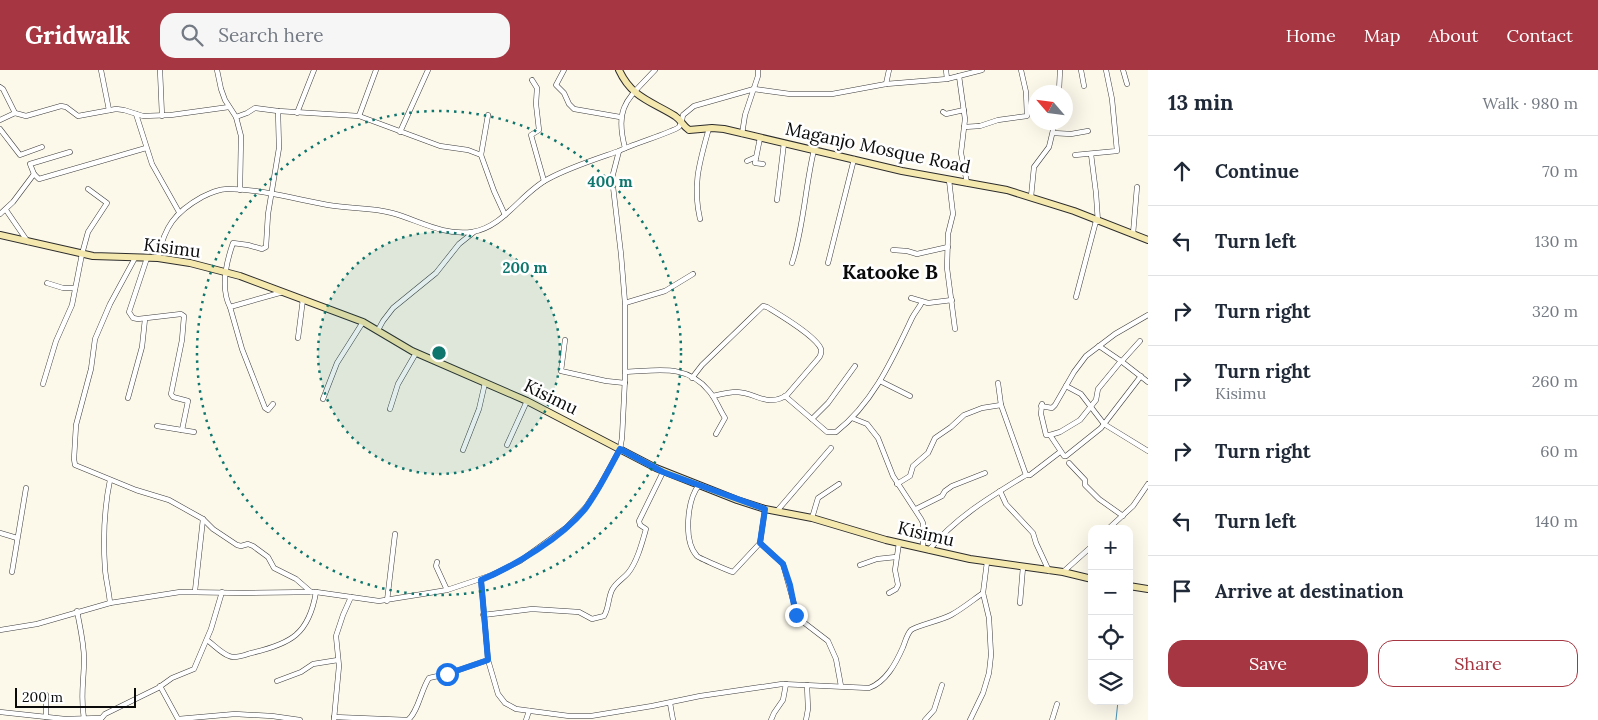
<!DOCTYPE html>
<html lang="en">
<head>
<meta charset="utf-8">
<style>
	:root { --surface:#fff; --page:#f6f6f7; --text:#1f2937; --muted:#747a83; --line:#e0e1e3; --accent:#a63641 }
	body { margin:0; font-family:Lora,serif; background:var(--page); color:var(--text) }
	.controls { position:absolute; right:15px; bottom:15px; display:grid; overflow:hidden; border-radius:10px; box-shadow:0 5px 20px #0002 }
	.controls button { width:45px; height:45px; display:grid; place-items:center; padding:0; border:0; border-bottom:1px solid var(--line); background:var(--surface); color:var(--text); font:25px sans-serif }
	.compass { position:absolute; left:1028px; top:15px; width:45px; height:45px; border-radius:50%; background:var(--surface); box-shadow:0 5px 20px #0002; rotate:298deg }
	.scale { position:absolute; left:15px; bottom:12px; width:121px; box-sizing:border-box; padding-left:5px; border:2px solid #0a0a0a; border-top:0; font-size:14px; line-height:18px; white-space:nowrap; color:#0a0a0a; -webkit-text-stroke:4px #fff; paint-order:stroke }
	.stop { position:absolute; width:15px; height:15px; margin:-11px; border:4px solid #1a73e8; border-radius:50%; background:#fff }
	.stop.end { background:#1a73e8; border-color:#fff; box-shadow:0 1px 5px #0008 }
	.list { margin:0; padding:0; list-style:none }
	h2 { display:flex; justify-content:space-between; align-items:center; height:65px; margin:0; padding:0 20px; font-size:21px }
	h2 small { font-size:16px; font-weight:400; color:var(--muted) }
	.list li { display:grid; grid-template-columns:32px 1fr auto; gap:15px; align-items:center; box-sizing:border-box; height:70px; padding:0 20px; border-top:1px solid var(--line) }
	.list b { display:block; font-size:19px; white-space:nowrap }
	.list p { margin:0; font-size:16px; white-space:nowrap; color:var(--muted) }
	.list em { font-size:16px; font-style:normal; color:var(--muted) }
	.actions { display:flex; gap:10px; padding:15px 20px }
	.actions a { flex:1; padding:11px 0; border:1px solid var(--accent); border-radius:15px; text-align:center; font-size:18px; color:var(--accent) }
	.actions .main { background:var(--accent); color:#fff }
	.icon { flex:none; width:28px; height:28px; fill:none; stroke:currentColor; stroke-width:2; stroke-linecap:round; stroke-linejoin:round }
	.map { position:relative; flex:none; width:1148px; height:650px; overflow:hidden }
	header { display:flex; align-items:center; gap:30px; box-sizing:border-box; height:70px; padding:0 25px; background:var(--accent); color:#fff }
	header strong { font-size:24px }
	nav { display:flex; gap:28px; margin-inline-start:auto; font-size:18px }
	.search { width:350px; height:45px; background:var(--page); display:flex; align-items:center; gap:12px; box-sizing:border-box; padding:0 18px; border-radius:15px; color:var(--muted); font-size:19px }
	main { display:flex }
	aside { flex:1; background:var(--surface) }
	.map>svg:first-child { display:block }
</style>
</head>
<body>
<header>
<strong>Gridwalk</strong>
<div class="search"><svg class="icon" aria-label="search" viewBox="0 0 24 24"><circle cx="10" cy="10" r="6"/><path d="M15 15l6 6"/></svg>Search here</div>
<nav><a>Home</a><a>Map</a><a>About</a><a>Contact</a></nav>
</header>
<main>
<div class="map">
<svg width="1148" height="650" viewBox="0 0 1148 650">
	<rect width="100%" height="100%" fill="#fcf8ea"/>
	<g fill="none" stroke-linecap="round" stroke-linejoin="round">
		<polyline stroke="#4792ba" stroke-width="1" points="1116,650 1118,631"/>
		<defs>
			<g id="street">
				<polyline points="101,0 109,40"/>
				<polyline points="160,0 162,46"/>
				<polyline points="217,0 221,19 225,30 236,47 241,66 240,120"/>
				<polyline points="564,0 556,15 564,23 569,34 574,39 620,47"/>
				<polyline points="946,0 947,9"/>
				<polyline points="1081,0 1084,16"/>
				<polyline points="1123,0 1127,14"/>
				<polyline points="959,6 965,49 961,83 967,113"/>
				<polyline points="532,10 537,18 536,34 539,60 531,65 544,111"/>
				<polyline points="886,14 889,0"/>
				<polyline points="0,17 3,19 15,43 26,46 61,36 66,37 78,46 116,39 124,40 143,46 171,45 229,37"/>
				<polyline points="1059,22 1060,0"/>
				<polyline points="943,42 946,44 964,40"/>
				<polyline points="297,43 314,0"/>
				<polyline points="136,44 152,94 179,142"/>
				<polyline points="488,45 481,85 494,121 505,145"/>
				<polyline points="359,46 376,0"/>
				<polyline points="236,47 247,43 255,38 278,41 359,46 440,76 468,80 481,85"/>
				<polyline points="0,50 15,43"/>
				<polyline points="964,57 980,56 998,50 1027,46 1026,22 1021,0"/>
				<polyline points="0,59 20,85 42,77"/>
				<polyline points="400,62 428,0"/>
				<polyline points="1053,63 1071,64 1088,61"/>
				<polyline points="742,64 745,45 758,6 758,0"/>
				<polyline points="760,68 755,93 763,94"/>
				<path d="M625,78C614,36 628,29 655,0"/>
				<polyline points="70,82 30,94 34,104 39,109 146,78"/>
				<polyline points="1091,84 1096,123 1098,152"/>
				<polyline points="1075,85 1117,81 1112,29 1106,0"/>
				<polyline points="747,91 756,87"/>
				<polyline points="949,110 953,144 948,164 947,198 955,259"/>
				<polyline points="1031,127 1034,97 1049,77 1055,52"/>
				<polyline points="777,130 784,73"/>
				<polyline points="6,140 28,172"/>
				<polyline points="0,144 13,132 34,104"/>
				<path d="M700,149C692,114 700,91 709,58"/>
				<polyline points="1133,164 1137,117"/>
				<polyline points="893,180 907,181 917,184 948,177"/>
				<polyline points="135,188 110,234 95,269 91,299 76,355 74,389 75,395 136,420 169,430 203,449 213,459 237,475 241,476 248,474 253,476 268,487 274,498 296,509 311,522"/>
				<polyline points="147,188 129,242 133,248 138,249 181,244 184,246 182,270 171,324 173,327 188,331 182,360"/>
				<path d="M158,188C164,157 175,142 202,127C210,123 218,119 227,119C261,119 295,129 328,135C350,139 371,137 392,143C418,150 443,166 472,162C504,157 521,123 548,109C570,97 596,89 619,81"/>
				<path d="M792,193C804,156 805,117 814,80"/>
				<polyline points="828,193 854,89"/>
				<polyline points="47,213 63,218 75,218"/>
				<polyline points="1076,227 1096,151"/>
				<polyline points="911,228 928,233 952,230"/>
				<polyline points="625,233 665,221 693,204"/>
				<path d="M230,237C220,218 226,193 233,173L248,175L262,179L266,177L268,144L279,78L278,41"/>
				<polyline points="378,260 383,251 393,238 436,203 459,174 474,162"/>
				<polyline points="298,268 303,229"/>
				<polyline points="565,270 561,301 606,311 625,313"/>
				<polyline points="1099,276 1121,291 1148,312"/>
				<polyline points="1122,291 1140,271"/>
				<path d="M625,302C657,301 686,293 709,321C716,329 719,339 725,348L716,364"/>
				<path d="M692,308L702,295L763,236L767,237C780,245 816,266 821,279C822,284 820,287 817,290L787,325C767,338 757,323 737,322C729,322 721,324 713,326"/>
				<polyline points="880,311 910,326"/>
				<polyline points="43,314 56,271 72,235 82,184 88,162 107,133 88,119"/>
				<polyline points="1066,316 1081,324 1104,354 1148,381"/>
				<path d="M785,326L827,362H836C873,333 892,290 912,248C915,242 919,238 922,232"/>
				<polyline points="128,328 142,277 145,249"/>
				<polyline points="323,329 337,293 363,252"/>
				<polyline points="273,334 268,340 265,338 242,279 230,237 283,222"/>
				<polyline points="1042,334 1041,344 1046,365 1050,365 1064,386 1066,386 1101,358 1141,306"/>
				<polyline points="1041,336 1052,338 1055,335 1074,302 1086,286 1115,264 1148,245"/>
				<polyline points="390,339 398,314 416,283"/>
				<polyline points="852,348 867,354 878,368 893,406 921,449 923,453 923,478"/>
				<polyline points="812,349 828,333 855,296"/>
				<polyline points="157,356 194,362"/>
				<polyline points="1050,365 1060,362 1080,350 1096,330 1098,319 1121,291"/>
				<polyline points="507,375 527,331"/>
				<polyline points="463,380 479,339 485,313"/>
				<polyline points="1069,393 1085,410 1085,415 1099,429 1123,446"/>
				<polyline points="1026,405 1030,405 1060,382"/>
				<path d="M110,410C104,439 103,469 105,499C106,511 109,521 110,533"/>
				<polyline points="897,414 910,406 913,396 928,383 935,368 951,357 964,345 982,338 1001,335"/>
				<path d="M699,415C687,430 683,471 697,486C699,488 729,501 733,502L760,473"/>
				<polyline points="1000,421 1006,434 1033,463 1036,473 1049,501"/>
				<polyline points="765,439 760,473 783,494 798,548 828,571 836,589 841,616"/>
				<polyline points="916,439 942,426 945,421 952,416 985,403"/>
				<polyline points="777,441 831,378"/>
				<polyline points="812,448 818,428 839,414"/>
				<polyline points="1108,459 1133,436 1148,414"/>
				<polyline points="0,463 17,468"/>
				<path d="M929,480C956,447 990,427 1026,405L1001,335L998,313"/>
				<polyline points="437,492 436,496 447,520"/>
				<polyline points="860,495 877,489 896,487"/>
				<polyline points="12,502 26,418"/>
				<polyline points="1063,502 1092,476"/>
				<path d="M481,510L488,590L498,624L505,633L516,639L569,646H591L652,636L700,626L782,614L869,618C886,612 896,593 903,577C905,572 907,564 911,560C916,556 942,550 951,545C962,539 973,530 983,523"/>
				<polyline points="195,521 203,449"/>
				<polyline points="889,523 896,519 898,515 895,500 899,473"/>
				<polyline points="387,531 395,464"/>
				<polyline points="1020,533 1023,497"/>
				<path d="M77,541C80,557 84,573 84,589C84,612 80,625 84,649"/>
				<path d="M483,545L532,539L579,542L592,549L604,546C609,538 608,528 612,520C616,512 623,509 628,503C637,492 642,473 646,459L640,455L639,451L663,402"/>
				<path d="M0,560L37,554L110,533L180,522L245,523L316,522L379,531L429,523L447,520L492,505L520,491L567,457L586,437L599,417L620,379L622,368L625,308V233L621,184L612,108L619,81C630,75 673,62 679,57C682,53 682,50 683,45L694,36L754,19L790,24H832L886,14L947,9L982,0"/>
				<path d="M207,570C214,575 221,583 229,586C235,589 245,585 251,583C291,574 309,564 316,522"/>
				<polyline points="277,611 301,602 313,594 338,590"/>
				<polyline points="160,616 178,649 235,644 272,646 300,650"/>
				<polyline points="670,633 673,650"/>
				<polyline points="0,642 65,649 101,648"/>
				<polyline points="46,647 46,625"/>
				<path d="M334,647L408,650C418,642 421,620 429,608L447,604L488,590"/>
				<polyline points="334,649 339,596 336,566 343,545 351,527"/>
				<polyline points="100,650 105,644 158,618 172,608 194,599 211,559 222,522"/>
				<polyline points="526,650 529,641"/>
				<polyline points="771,650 774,643 783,630 786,614"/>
				<polyline points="806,650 808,639 807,615"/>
				<polyline points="925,650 934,640 942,615"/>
				<polyline points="970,650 983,623 989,603 991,585 989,548 983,523 987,492"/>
				<polyline points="1052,650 1057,634"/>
			</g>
			<g id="secondary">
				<path d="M619,0C632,28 651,31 675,46C681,50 683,56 689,60L712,58L724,59L902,101L1007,120L1074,141L1148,170"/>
				<polyline points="0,165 93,186 158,188 190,193 240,206 363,252 412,281 527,331 656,398 737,430 765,439 812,448 886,470 970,489 1063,502 1092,509"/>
				<polyline points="1129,516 1148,519"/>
			</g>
		</defs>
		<use href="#street" stroke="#3d3d3d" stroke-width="5.5"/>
		<use href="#secondary" stroke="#2c2c2c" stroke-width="8"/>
		<use href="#street" stroke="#fff" stroke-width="4.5"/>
		<use href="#secondary" stroke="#f4e8ae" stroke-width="6"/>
	</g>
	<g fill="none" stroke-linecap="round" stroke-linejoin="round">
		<path stroke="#1a73e8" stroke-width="6" d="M447,604L488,590L481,510C516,495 561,468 585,439C599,420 609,399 620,379L663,402L765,439L760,473L783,494L790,515L796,545"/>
	</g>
	<circle cx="439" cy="283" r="121" fill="#0f766e" fill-opacity=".12"/>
	<g fill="none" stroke="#0f766e" stroke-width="2.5" stroke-dasharray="2.5 5">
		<circle cx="439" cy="283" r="121"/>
		<circle cx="439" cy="283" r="242"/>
	</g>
	<g text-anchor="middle" stroke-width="5" stroke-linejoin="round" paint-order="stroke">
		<g font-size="18" fill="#0a0a0a" stroke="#fff">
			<text transform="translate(878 78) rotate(12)" y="6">Maganjo Mosque Road</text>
			<text transform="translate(172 178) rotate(7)" y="6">Kisimu</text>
			<text transform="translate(551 327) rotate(26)" y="6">Kisimu</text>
			<text transform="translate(926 464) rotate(13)" y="6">Kisimu</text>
		</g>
		<g font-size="20" font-weight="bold" fill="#0a0a0a" stroke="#fff">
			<text x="890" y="209">Katooke B</text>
		</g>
	</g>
	<circle cx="439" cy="283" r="8" fill="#0f766e" stroke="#fff" stroke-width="2.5"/>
	<g font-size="15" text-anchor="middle" font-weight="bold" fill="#0f766e" stroke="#fff" stroke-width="5" stroke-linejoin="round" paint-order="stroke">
		<text x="610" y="117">400 m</text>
		<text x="525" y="203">200 m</text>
	</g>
</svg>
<div class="controls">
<button>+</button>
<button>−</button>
<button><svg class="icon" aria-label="locate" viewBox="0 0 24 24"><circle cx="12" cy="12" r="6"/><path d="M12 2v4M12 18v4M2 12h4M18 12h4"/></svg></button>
<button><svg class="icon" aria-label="layers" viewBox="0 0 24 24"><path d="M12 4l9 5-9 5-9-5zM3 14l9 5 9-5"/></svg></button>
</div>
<svg class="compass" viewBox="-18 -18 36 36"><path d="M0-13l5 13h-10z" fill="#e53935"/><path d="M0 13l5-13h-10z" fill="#747a83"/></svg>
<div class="scale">200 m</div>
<div class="stop" style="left:447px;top:604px"></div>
<div class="stop end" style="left:796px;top:545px"></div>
</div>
<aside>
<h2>13 min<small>Walk · 980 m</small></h2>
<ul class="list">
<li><svg class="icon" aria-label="ahead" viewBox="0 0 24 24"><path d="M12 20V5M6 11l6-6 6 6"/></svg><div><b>Continue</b></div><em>70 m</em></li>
<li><svg class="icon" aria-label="left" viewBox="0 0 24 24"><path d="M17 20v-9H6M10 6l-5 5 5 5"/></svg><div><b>Turn left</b></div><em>130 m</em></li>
<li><svg class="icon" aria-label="right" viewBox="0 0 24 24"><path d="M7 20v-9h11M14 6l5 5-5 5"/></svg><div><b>Turn right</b></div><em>320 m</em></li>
<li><svg class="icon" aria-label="right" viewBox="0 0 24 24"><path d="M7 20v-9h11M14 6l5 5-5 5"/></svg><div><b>Turn right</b><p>Kisimu</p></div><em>260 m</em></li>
<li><svg class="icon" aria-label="right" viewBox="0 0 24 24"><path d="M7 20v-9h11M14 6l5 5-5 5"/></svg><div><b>Turn right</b></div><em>60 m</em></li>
<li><svg class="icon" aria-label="left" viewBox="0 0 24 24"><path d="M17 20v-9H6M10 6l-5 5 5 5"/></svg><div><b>Turn left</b></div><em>140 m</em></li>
<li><svg class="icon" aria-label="arrive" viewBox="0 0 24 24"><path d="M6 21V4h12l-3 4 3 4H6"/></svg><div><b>Arrive at destination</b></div></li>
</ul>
<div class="actions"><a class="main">Save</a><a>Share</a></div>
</aside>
</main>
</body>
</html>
